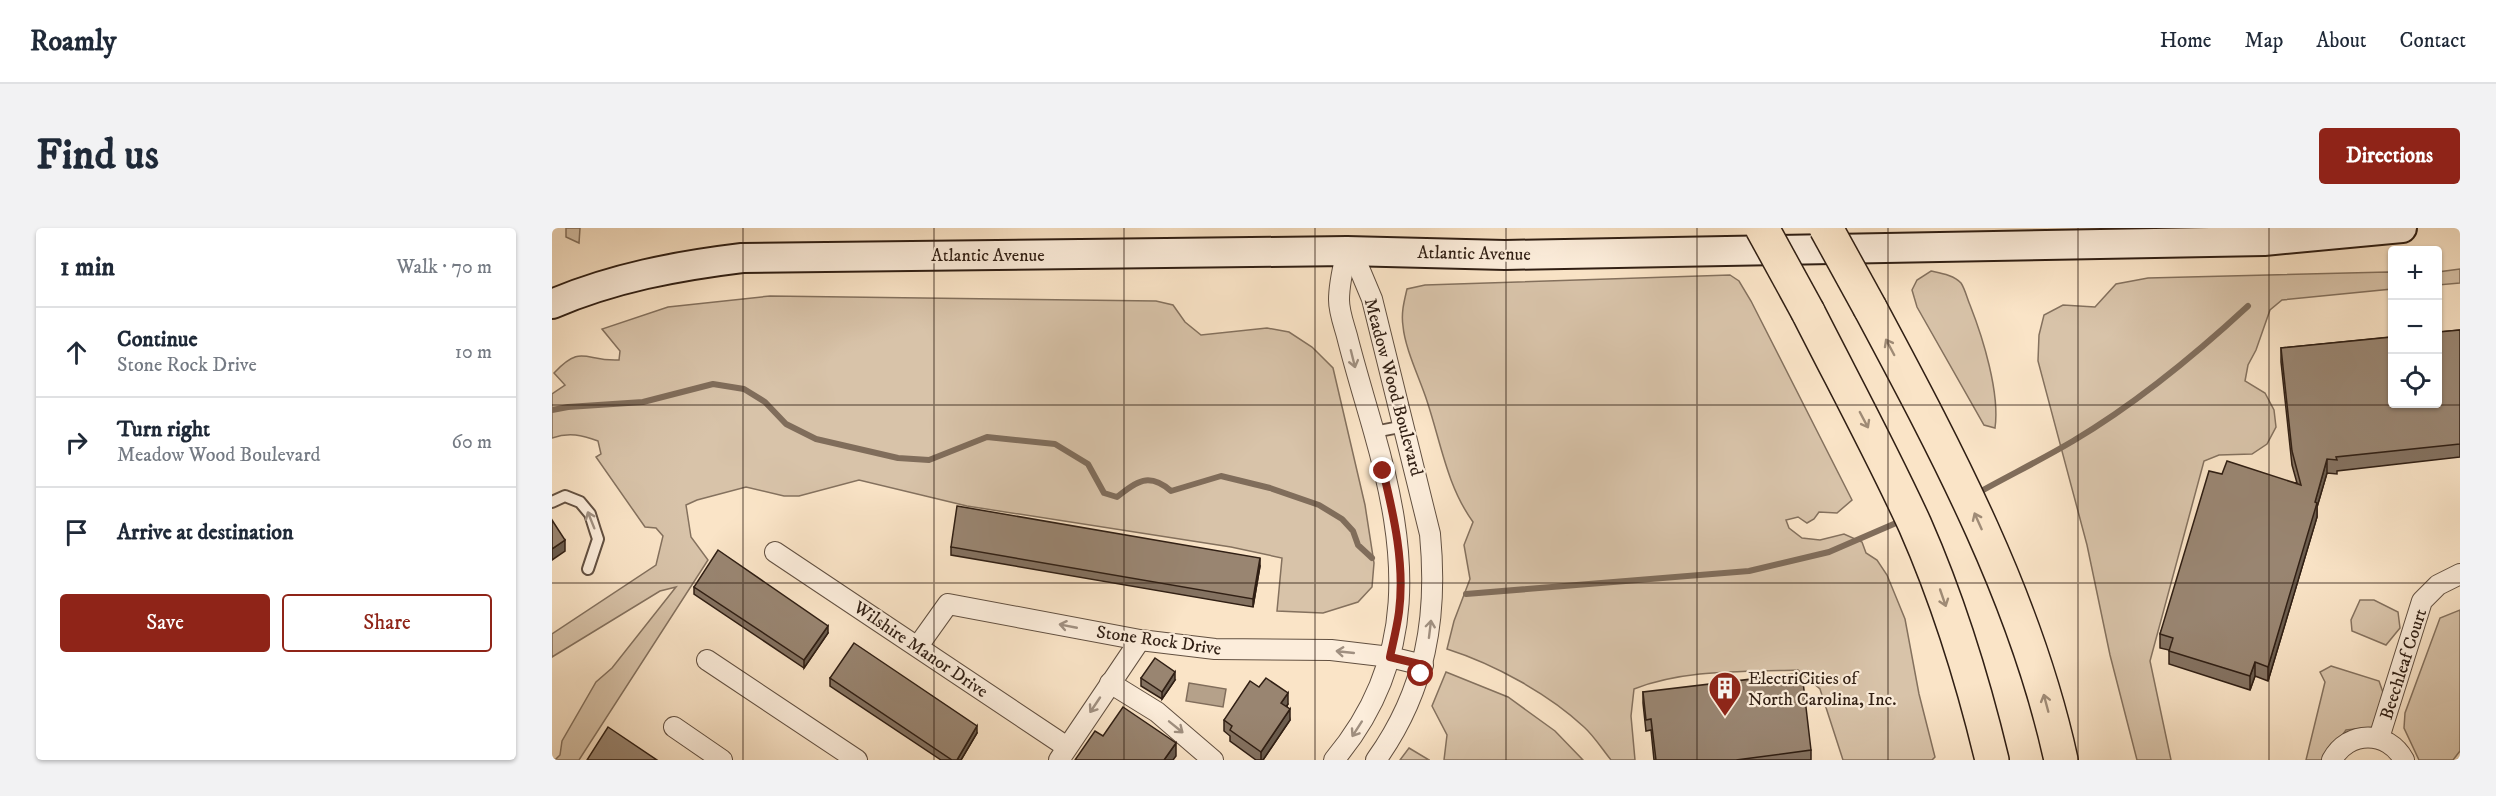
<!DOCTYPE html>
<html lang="en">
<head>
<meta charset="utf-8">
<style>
	:root { --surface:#fff; --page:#f2f2f3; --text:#1f2937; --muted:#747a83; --line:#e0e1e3; --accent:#8f2418 }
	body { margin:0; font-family:"IM FELL DW Pica",serif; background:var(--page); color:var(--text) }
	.controls { position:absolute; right:18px; top:18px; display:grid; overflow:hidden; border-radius:6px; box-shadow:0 2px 4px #0004 }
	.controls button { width:54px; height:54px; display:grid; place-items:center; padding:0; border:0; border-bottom:2px solid var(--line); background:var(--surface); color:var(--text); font:30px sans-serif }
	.stop { position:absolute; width:18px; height:18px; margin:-14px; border:4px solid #8f2418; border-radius:50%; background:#fff }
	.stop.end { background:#8f2418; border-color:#fff; box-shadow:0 2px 6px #0008 }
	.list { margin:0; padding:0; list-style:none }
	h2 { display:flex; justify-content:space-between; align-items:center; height:78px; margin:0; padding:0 24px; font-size:26px }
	h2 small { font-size:20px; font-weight:400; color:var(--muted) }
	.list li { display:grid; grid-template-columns:39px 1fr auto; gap:18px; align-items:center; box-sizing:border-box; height:90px; padding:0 24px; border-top:2px solid var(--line) }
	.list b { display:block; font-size:22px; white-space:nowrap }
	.list p { margin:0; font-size:20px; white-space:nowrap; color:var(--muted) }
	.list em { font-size:20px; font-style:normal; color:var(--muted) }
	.actions { display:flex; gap:12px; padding:18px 24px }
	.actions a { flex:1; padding:14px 0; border:2px solid var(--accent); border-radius:6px; text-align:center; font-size:21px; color:var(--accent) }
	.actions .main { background:var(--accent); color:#fff }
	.icon { flex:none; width:33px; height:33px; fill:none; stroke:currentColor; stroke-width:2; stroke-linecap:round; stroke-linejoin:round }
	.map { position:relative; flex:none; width:1908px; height:532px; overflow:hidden; border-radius:6px }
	header { display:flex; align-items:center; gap:36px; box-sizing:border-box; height:84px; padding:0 30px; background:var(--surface); border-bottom:2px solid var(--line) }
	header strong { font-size:28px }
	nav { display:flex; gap:33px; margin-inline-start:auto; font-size:21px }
	.intro { display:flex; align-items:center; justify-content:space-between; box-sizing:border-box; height:144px; padding:0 36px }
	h1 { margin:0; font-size:42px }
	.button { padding:15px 27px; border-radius:6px; background:var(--accent); color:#fff; font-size:21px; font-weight:700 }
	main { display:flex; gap:36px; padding:0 36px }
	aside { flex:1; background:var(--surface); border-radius:6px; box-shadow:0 2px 4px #0004 }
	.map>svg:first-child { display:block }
</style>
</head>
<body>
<header>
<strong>Roamly</strong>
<nav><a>Home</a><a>Map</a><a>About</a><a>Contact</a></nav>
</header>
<div class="intro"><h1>Find us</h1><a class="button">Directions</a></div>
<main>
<aside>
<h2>1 min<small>Walk · 70 m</small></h2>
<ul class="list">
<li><svg class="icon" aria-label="ahead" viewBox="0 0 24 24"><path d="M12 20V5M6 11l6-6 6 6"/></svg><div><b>Continue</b><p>Stone Rock Drive</p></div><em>10 m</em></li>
<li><svg class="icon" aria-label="right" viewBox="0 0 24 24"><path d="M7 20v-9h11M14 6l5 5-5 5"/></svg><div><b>Turn right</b><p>Meadow Wood Boulevard</p></div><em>60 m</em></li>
<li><svg class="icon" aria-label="arrive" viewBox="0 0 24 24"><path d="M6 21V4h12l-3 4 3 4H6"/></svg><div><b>Arrive at destination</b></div></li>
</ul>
<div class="actions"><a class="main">Save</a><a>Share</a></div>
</aside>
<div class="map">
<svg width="1908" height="532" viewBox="0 0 1908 532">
	<rect width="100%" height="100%" fill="#fae4c7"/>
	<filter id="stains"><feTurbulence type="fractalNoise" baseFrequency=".00333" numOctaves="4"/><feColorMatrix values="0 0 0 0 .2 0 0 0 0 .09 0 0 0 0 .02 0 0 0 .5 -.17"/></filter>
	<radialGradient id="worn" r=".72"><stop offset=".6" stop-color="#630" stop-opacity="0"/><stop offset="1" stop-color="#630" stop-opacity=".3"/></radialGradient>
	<g fill="#d8c3a9" stroke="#84715e" stroke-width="1.5">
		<polygon points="14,0 28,0 27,15 14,9"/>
		<polygon points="1908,41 1908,55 1886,57 1886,44"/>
		<path d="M1379,43C1388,45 1402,47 1409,55C1413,61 1415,70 1418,77C1431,110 1448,165 1443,200L1432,197L1365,79L1360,62L1365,52Z"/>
		<polygon points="1836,44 1840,45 1840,61 1730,72 1718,82 1704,122 1696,137 1693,153 1713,165 1722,182 1724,199 1715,216 1700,226 1667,227 1652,233 1598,433 1619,532 1585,532 1558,427 1535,317 1486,133 1487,107 1492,87 1511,77 1543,79 1564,56 1596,50"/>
		<path d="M1178,47L1187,53L1199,73L1300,272L1285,285L1267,284L1262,291L1255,295L1246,289L1234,292L1237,300L1250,310L1268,312L1292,306L1310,314L1314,325L1325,332L1335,347L1353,391L1367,466L1383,529L1380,532H1291L1268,461L1246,442C1192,444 1133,441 1082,461L1079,488L1083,532H1059C1050,521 1042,508 1032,499C997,466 942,436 895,421L902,393L918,351L912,317L921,294C895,258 889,215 875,173C868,151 853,121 851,98C849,85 852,74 855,61L873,57Z"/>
		<path d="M218,68L604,73L621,77L633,94L649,107L715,100L737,104L760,119L781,140L813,277L822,335L820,359L806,374L771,385L725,383L730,330L679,319L415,278L307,252L247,268H232L194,259L145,272L134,277L139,309L156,332L27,532H3L8,527L10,513L44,454L60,440L124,359L108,363L0,429V406L104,337L111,308L104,300L93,299L44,229L49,226L46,213C30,207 17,204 0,210V166L13,157L2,145C30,115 33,134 67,132L68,123L50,101L116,79Z"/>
		<polygon points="1808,372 1822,372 1846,384 1848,400 1834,417 1800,403 1799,392"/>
		<polygon points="1908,382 1908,523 1901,532 1867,532 1852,500 1853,485 1888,390"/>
		<polygon points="1779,438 1827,453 1834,473 1823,499 1794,502 1777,525 1775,532 1754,532 1773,454 1768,444"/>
		<polygon points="894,444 956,469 1003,503 1031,532 892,532 895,507 880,478"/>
		<polygon points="857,520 877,532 878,532 848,532"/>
	</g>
	<polygon fill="#b5a18a" stroke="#806d5b" stroke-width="1.5" points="637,455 674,461 671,479 634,473"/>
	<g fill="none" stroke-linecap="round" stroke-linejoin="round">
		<g stroke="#806d5b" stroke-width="6">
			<path d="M0,182L16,179L91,174L161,156L192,161L213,174L234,196L264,211L346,230L377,232L435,209L503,216L536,236L552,265L565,269C585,253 597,244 619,263L669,248L718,260L767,277L790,291L801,303L806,317L820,330"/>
			<path d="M1424,266C1456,248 1489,232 1521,213C1585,175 1642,128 1696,78"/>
			<polyline points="914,366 1197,343 1277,324 1351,292"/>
		</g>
		<defs>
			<g id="service">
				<polyline points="822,204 853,198"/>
				<polyline points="0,274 13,268 28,274 38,286 43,302 46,311 36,341"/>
			</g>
			<g id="minor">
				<path d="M795,23L807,40L820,71L878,306C886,389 874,462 824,532"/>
				<polyline points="223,324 515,519"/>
				<polyline points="366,418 396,376 588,412 663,421 779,422 838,429 871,437"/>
				<polyline points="155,432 305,532"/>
				<polyline points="558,455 605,484 661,532"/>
				<polyline points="122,499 170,532"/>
				<polyline points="1827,510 1870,373 1886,357 1908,346"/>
				<polyline points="507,532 588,412"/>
				<path d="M782,532C867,431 856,323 822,204C813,172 803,140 795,108C792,97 787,84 787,72C787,56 791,39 795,23"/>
				<path d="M1780,532C1796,502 1836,502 1852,532"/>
			</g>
			<path id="secondary" d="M0,76C61,50 124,38 190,30L795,23L953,27L1712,13L1850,0"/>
			<g id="motorway">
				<path d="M1318,80C1395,224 1474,371 1509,532"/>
				<path d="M1256,84C1292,155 1330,225 1363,297C1396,372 1421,453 1440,532"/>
			</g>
		</defs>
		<use href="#service" stroke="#625041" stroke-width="14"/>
		<use href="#minor" stroke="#625041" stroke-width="22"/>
		<use href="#secondary" stroke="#301f14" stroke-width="32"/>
		<use href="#motorway" stroke="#301f14" stroke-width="36"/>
		<use href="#service" stroke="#fceddb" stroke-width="10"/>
		<use href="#minor" stroke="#fceddb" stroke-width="20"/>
		<use href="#secondary" stroke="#fceddb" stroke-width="28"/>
		<use href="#motorway" stroke="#fae4c7" stroke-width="33"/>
		<defs>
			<g id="motorway-bridge">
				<polyline points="1210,0 1256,84"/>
				<polyline points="1274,0 1318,80"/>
			</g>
		</defs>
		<use href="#motorway-bridge" stroke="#301f14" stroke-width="36" stroke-linecap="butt"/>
		<use href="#motorway-bridge" stroke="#fae4c7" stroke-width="33"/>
	</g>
	<g fill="#847261" stroke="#301f14" stroke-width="1.5">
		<polygon points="1908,102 1908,229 1785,243 1785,246 1775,245 1765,279 1765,289 1716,453 1703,448 1698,462 1617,436 1617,422 1608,420 1608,406 1670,246 1745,255 1740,237 1729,134 1729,120"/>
		<polygon points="399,319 708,338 701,379 399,327"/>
		<polygon points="142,359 276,405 252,440 142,366"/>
		<polygon points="278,450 425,505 409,532 389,532 278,458"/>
		<polygon points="589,450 623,452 610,471 589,458"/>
		<polygon points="707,459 736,476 735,478 738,492 711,532 704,532 678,513 678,508 672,503 672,492"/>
		<polygon points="1091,464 1259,522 1259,532 1102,532 1099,502 1094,503 1091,475"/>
	</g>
	<g fill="#6b5d4f" stroke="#301f14" stroke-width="1.5">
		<polygon points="1775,231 1775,245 1765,279 1765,289 1716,453 1716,439"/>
		<polygon points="13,312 13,323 0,332 0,321"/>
		<polygon points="708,330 708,338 701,379 701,371"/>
		<polygon points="276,398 276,405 252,440 252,432"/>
		<polygon points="1703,434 1703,448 1698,462 1698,448"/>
		<polygon points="623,444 623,452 610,471 610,464"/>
		<polygon points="736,465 736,476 729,486 729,475"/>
		<polygon points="738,481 738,492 711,532 709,532 709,524"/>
		<polygon points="425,498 425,505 409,532 405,532"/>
		<polygon points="624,515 624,528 621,532 612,532"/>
	</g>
	<g fill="#998571" stroke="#301f14" stroke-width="1.5">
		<polygon points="1908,102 1908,216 1784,229 1785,232 1775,231 1763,274 1765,275 1716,439 1703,434 1698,448 1617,423 1621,410 1608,406 1657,243 1670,246 1675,233 1749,257 1740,223 1729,120 1840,109 1840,176 1886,176 1886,104"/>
		<polygon points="405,278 708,330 701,371 399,319"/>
		<polygon points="0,292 13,312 0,321"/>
		<polygon points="166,322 276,398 252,432 142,359"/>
		<polygon points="302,415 425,498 405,532 400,532 278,450"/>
		<polygon points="603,430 623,444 610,464 589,450"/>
		<polygon points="1250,445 1259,522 1184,532 1104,532 1099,491 1094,492 1091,464"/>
		<polygon points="714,450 736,465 729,475 738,481 709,524 678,502 680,498 672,492 698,453 707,459"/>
		<polygon points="571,479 624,515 612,532 523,532 543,503 551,508"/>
		<polygon points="56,499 105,532 35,532"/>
	</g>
	<defs><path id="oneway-shaft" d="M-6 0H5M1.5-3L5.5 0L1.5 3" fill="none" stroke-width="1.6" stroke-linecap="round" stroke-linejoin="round" transform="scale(1.5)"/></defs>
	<g stroke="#9f8b76">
		<use href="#oneway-shaft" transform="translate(1338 119) rotate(-118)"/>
		<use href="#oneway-shaft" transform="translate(1312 192) rotate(62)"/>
		<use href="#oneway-shaft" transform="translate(1426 293) rotate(-114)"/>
		<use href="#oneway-shaft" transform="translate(1391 370) rotate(71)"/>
		<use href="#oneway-shaft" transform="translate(1494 475) rotate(-105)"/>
	</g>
	<g stroke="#a09081">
		<use href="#oneway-shaft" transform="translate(801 131) rotate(76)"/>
		<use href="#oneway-shaft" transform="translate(39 292) rotate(-112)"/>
		<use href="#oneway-shaft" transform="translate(516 398) rotate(-169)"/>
		<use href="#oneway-shaft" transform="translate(878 401) rotate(-83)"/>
		<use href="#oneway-shaft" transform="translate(793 424) rotate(-174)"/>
		<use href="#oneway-shaft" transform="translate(543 477) rotate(124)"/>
		<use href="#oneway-shaft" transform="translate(624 499) rotate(39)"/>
		<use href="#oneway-shaft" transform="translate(805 501) rotate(123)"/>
	</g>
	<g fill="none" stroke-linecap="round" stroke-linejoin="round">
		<path stroke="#8f2418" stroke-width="8" d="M831,243C842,288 853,337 847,384C845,399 841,415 838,429L871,437L869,446"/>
	</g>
	<path fill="none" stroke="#301f14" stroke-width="1.5" stroke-opacity="0.55" d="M191,0V532M382,0V532M572,0V532M763,0V532M954,0V532M1145,0V532M1336,0V532M1526,0V532M1717,0V532M0,177H1908M0,355H1908"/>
	<defs>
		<symbol id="building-pin" viewBox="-11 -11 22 30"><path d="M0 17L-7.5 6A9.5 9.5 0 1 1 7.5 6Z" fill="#8f2418" stroke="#fceddb"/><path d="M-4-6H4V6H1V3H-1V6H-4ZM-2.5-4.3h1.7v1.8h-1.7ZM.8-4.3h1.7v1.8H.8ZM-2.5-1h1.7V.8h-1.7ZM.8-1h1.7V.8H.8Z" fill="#fff"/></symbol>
	</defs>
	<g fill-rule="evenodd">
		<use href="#building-pin" x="1154" y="441" width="38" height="52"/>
	</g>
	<g text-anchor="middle" stroke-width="4.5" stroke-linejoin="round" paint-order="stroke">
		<g font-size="18" fill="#301f14" stroke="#fceddb">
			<text transform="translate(922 25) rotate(1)" y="6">Atlantic Avenue</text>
			<text x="436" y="33">Atlantic Avenue</text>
			<text transform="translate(842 159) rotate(75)" y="6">Meadow Wood Boulevard</text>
			<text transform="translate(607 412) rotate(8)" y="6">Stone Rock Drive</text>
			<text transform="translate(369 421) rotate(34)" y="6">Wilshire Manor Drive</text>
			<text transform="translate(1851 436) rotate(-72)" y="6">Beechleaf Court</text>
		</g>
		<g font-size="18" fill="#301f14" stroke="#fceddb" text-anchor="start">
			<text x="1196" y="456">ElectriCities of<tspan x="1196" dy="21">North Carolina, Inc.</tspan></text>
		</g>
	</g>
	<rect width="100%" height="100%" filter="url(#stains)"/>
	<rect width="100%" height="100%" fill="url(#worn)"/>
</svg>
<div class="controls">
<button>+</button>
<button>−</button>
<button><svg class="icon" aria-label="locate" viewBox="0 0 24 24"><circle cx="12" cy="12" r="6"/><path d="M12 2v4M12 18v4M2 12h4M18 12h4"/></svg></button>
</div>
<div class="stop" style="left:869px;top:446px"></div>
<div class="stop end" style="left:831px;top:243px"></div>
</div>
</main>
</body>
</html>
